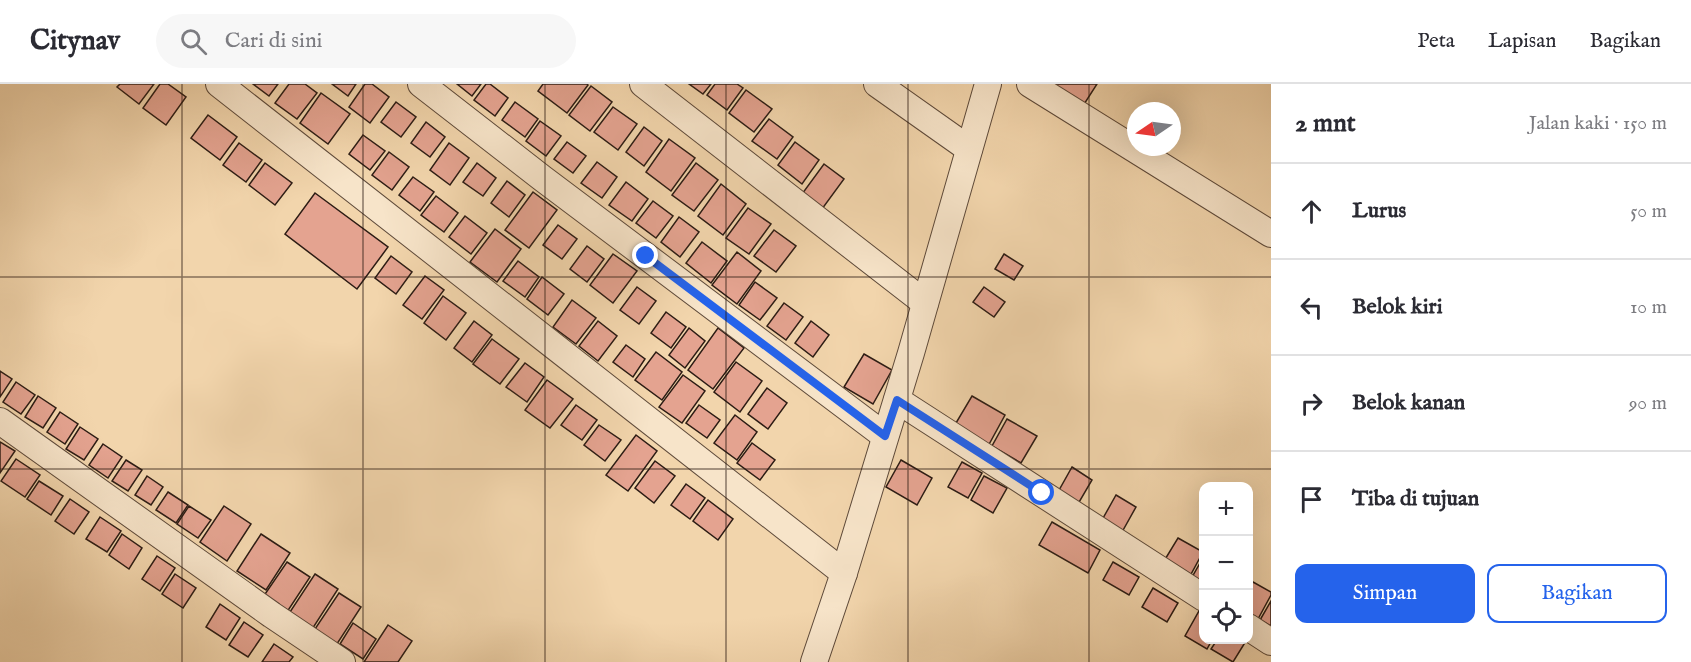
<!DOCTYPE html>
<html lang="id">
<head>
<meta charset="utf-8">
<style>
	:root { --surface:#fff; --page:#f7f7f7; --text:#2b2b33; --muted:#7c7c81; --line:#e1e1e2; --accent:#2563eb }
	body { margin:0; font-family:"IM FELL English",serif; background:var(--page); color:var(--text) }
	.controls { position:absolute; right:18px; bottom:18px; display:grid; overflow:hidden; border-radius:12px; box-shadow:0 6px 24px #0002 }
	.controls button { width:54px; height:54px; display:grid; place-items:center; padding:0; border:0; border-bottom:2px solid var(--line); background:var(--surface); color:var(--text); font:30px sans-serif }
	.compass { position:absolute; left:1127px; top:18px; width:54px; height:54px; border-radius:50%; background:var(--surface); box-shadow:0 6px 24px #0002; rotate:257deg }
	.stop { position:absolute; width:18px; height:18px; margin:-14px; border:4px solid #2563eb; border-radius:50%; background:#fff }
	.stop.end { background:#2563eb; border-color:#fff; box-shadow:0 2px 6px #0008 }
	.list { margin:0; padding:0; list-style:none }
	h2 { display:flex; justify-content:space-between; align-items:center; height:78px; margin:0; padding:0 24px; font-size:26px }
	h2 small { font-size:20px; font-weight:400; color:var(--muted) }
	.list li { display:grid; grid-template-columns:39px 1fr auto; gap:18px; align-items:center; box-sizing:border-box; height:96px; padding:0 24px; border-top:2px solid var(--line) }
	.list b { display:block; font-size:22px; white-space:nowrap }
	.list em { font-size:20px; font-style:normal; color:var(--muted) }
	.actions { display:flex; gap:12px; padding:18px 24px }
	.actions a { flex:1; padding:14px 0; border:2px solid var(--accent); border-radius:12px; text-align:center; font-size:21px; color:var(--accent) }
	.actions .main { background:var(--accent); color:#fff }
	.icon { flex:none; width:33px; height:33px; fill:none; stroke:currentColor; stroke-width:2; stroke-linecap:round; stroke-linejoin:round }
	.map { position:relative; flex:none; width:1271px; height:578px; overflow:hidden }
	header { display:flex; align-items:center; gap:36px; box-sizing:border-box; height:84px; padding:0 30px; background:var(--surface); border-bottom:2px solid var(--line) }
	header strong { font-size:28px }
	nav { display:flex; gap:33px; margin-inline-start:auto; font-size:21px }
	.search { width:420px; height:54px; background:var(--page); display:flex; align-items:center; gap:15px; box-sizing:border-box; padding:0 21px; border-radius:33px; color:var(--muted); font-size:22px }
	main { display:flex }
	aside { flex:1; background:var(--surface) }
	.map>svg:first-child { display:block }
</style>
</head>
<body>
<header>
<strong>Citynav</strong>
<div class="search"><svg class="icon" aria-label="search" viewBox="0 0 24 24"><circle cx="10" cy="10" r="6"/><path d="M15 15l6 6"/></svg>Cari di sini</div>
<nav><a>Peta</a><a>Lapisan</a><a>Bagikan</a></nav>
</header>
<main>
<div class="map">
<svg width="1271" height="578" viewBox="0 0 1271 578">
	<rect width="100%" height="100%" fill="#f2d5ac"/>
	<filter id="stains"><feTurbulence type="fractalNoise" baseFrequency=".00333" numOctaves="4"/><feColorMatrix values="0 0 0 0 .2 0 0 0 0 .09 0 0 0 0 .02 0 0 0 .5 -.17"/></filter>
	<radialGradient id="worn" r=".72"><stop offset=".6" stop-color="#630" stop-opacity="0"/><stop offset="1" stop-color="#630" stop-opacity=".3"/></radialGradient>
	<g fill="#e4a390" stroke="#2c1c14" stroke-width="1.5">
		<polygon points="120,0 154,0 139,20 117,3"/>
		<polygon points="160,0 168,0 186,13 166,41 143,24"/>
		<polygon points="253,0 278,0 269,12"/>
		<polygon points="289,0 305,0 317,9 297,35 275,19"/>
		<polygon points="332,0 356,0 348,12"/>
		<polygon points="365,0 372,0 389,13 370,39 349,23"/>
		<polygon points="457,0 481,0 472,12"/>
		<polygon points="486,0 490,0 508,14 495,32 474,16"/>
		<polygon points="543,0 587,0 588,1 567,29 538,7"/>
		<polygon points="689,0 711,0 703,10"/>
		<polygon points="715,0 737,0 743,4 727,26 707,11"/>
		<polygon points="1043,0 1097,0 1081,25"/>
		<polygon points="591,2 612,18 590,47 569,31"/>
		<polygon points="746,6 772,25 754,48 729,29"/>
		<polygon points="321,9 350,30 328,60 300,39"/>
		<polygon points="396,18 416,33 401,53 381,38"/>
		<polygon points="515,18 538,35 525,53 502,36"/>
		<polygon points="613,23 637,40 618,66 594,48"/>
		<polygon points="208,31 237,53 220,76 191,54"/>
		<polygon points="769,35 793,53 777,75 752,57"/>
		<polygon points="540,37 561,52 546,72 526,57"/>
		<polygon points="426,38 445,53 430,73 411,59"/>
		<polygon points="644,43 662,57 644,82 626,68"/>
		<polygon points="363,51 385,67 370,86 349,70"/>
		<polygon points="669,55 695,74 671,107 646,88"/>
		<polygon points="567,58 586,72 573,89 554,75"/>
		<polygon points="795,58 819,76 802,100 778,81"/>
		<polygon points="239,59 262,76 246,98 223,81"/>
		<polygon points="449,59 469,74 450,101 430,86"/>
		<polygon points="389,68 409,83 392,106 372,91"/>
		<polygon points="597,78 617,93 602,114 581,99"/>
		<polygon points="265,79 292,99 275,121 249,101"/>
		<polygon points="477,79 496,94 483,112 463,98"/>
		<polygon points="696,79 718,96 694,127 672,111"/>
		<polygon points="824,80 844,95 822,125 802,110"/>
		<polygon points="413,93 434,108 420,127 399,111"/>
		<polygon points="507,97 525,111 509,133 491,119"/>
		<polygon points="626,98 648,115 632,137 609,121"/>
		<polygon points="721,100 746,120 723,151 698,132"/>
		<polygon points="533,108 557,126 529,164 505,146"/>
		<polygon points="315,109 388,163 357,205 285,150"/>
		<polygon points="436,112 458,129 444,148 421,131"/>
		<polygon points="653,117 673,132 656,154 636,139"/>
		<polygon points="748,124 771,140 749,170 726,154"/>
		<polygon points="465,132 487,149 471,170 449,153"/>
		<polygon points="679,133 699,148 680,173 661,158"/>
		<polygon points="558,141 577,155 562,175 543,161"/>
		<polygon points="495,145 521,165 497,198 470,178"/>
		<polygon points="774,146 796,162 776,188 754,172"/>
		<polygon points="702,158 727,177 711,199 686,179"/>
		<polygon points="587,162 604,175 587,198 570,185"/>
		<polygon points="737,168 761,187 737,220 712,201"/>
		<polygon points="613,170 637,187 613,219 590,201"/>
		<polygon points="1004,170 1023,182 1014,196 995,185"/>
		<polygon points="391,172 412,188 396,210 375,194"/>
		<polygon points="518,177 539,193 525,213 503,197"/>
		<polygon points="425,192 444,206 422,235 403,221"/>
		<polygon points="542,193 564,210 548,231 527,215"/>
		<polygon points="755,198 777,214 760,236 739,221"/>
		<polygon points="637,203 656,217 639,240 620,226"/>
		<polygon points="984,203 1005,218 994,233 973,218"/>
		<polygon points="443,212 466,229 446,256 424,239"/>
		<polygon points="572,216 596,234 576,260 553,243"/>
		<polygon points="784,219 803,233 786,256 767,242"/>
		<polygon points="666,228 686,243 671,264 651,249"/>
		<polygon points="474,237 492,251 472,278 454,264"/>
		<polygon points="598,237 617,252 598,277 579,262"/>
		<polygon points="811,237 829,251 813,273 795,259"/>
		<polygon points="689,244 705,257 685,284 669,271"/>
		<polygon points="718,244 744,264 713,305 688,286"/>
		<polygon points="492,255 519,275 500,300 473,280"/>
		<polygon points="626,261 645,275 633,293 613,278"/>
		<polygon points="656,268 682,288 662,316 635,296"/>
		<polygon points="864,270 892,286 873,320 844,303"/>
		<polygon points="736,278 762,297 740,328 714,308"/>
		<polygon points="525,279 544,293 527,318 506,303"/>
		<polygon points="0,287 12,295 0,313"/>
		<polygon points="683,291 705,307 682,339 659,323"/>
		<polygon points="547,296 573,315 550,344 525,326"/>
		<polygon points="16,298 35,311 21,330 3,318"/>
		<polygon points="767,304 787,319 768,345 748,330"/>
		<polygon points="38,312 56,324 43,344 25,333"/>
		<polygon points="972,312 1005,331 987,364 953,344"/>
		<polygon points="576,321 597,336 582,356 561,341"/>
		<polygon points="699,321 720,336 707,354 686,339"/>
		<polygon points="60,328 78,340 65,360 47,348"/>
		<polygon points="735,331 757,348 737,376 714,359"/>
		<polygon points="1007,335 1037,352 1021,379 992,362"/>
		<polygon points="599,341 621,356 605,377 584,361"/>
		<polygon points="80,343 98,355 84,376 66,365"/>
		<polygon points="636,351 657,367 628,407 606,391"/>
		<polygon points="0,358 15,367 0,389"/>
		<polygon points="752,359 775,376 760,396 737,379"/>
		<polygon points="103,360 122,373 108,394 89,381"/>
		<polygon points="16,375 40,391 25,413 1,397"/>
		<polygon points="126,376 142,386 128,407 112,397"/>
		<polygon points="901,376 932,394 917,421 886,403"/>
		<polygon points="655,377 675,392 654,419 635,404"/>
		<polygon points="962,378 982,389 968,414 948,403"/>
		<polygon points="1072,383 1092,396 1078,420 1058,408"/>
		<polygon points="147,392 163,403 151,421 135,411"/>
		<polygon points="984,392 1007,404 993,429 971,416"/>
		<polygon points="39,397 63,412 51,431 27,415"/>
		<polygon points="686,400 705,414 690,435 671,421"/>
		<polygon points="168,408 188,421 176,439 156,426"/>
		<polygon points="1116,411 1136,423 1122,448 1102,436"/>
		<polygon points="70,415 89,428 74,450 55,437"/>
		<polygon points="708,416 733,435 718,456 693,437"/>
		<polygon points="189,422 211,436 198,454 177,440"/>
		<polygon points="224,422 251,440 227,477 200,458"/>
		<polygon points="100,433 121,447 107,468 86,455"/>
		<polygon points="1052,438 1100,466 1088,489 1039,461"/>
		<polygon points="122,450 142,464 129,485 109,471"/>
		<polygon points="261,450 290,469 266,506 237,487"/>
		<polygon points="1178,454 1203,468 1190,492 1164,477"/>
		<polygon points="157,472 175,484 160,507 142,495"/>
		<polygon points="1204,472 1204,502 1191,495"/>
		<polygon points="287,478 310,493 287,528 263,513"/>
		<polygon points="1113,478 1139,493 1129,511 1103,496"/>
		<polygon points="175,490 196,504 183,524 162,510"/>
		<polygon points="315,490 338,505 309,550 286,534"/>
		<polygon points="1253,498 1271,508 1271,511 1258,535 1248,529 1248,505"/>
		<polygon points="1153,504 1178,519 1167,538 1142,523"/>
		<polygon points="339,509 361,523 333,566 311,551"/>
		<polygon points="1271,517 1271,542 1260,536"/>
		<polygon points="220,520 240,534 226,556 206,543"/>
		<polygon points="1199,527 1204,529 1204,556 1212,556 1207,565 1185,552"/>
		<polygon points="244,538 263,551 248,573 229,561"/>
		<polygon points="353,539 376,555 363,575 340,560"/>
		<polygon points="388,541 412,557 398,578 364,578"/>
		<polygon points="1217,556 1242,556 1246,557 1233,578 1211,565"/>
		<polygon points="274,560 293,573 289,578 262,578"/>
	</g>
	<g fill="none" stroke-linecap="round" stroke-linejoin="round">
		<defs>
			<g id="minor">
				<polyline points="219,0 844,489"/>
				<polyline points="421,0 542,94 885,352"/>
				<polyline points="643,0 925,219"/>
				<polyline points="877,0 969,65"/>
				<polyline points="1030,0 1271,150"/>
				<polyline points="897,316 1204,514"/>
				<polyline points="0,337 272,531 342,578"/>
				<polyline points="1248,543 1271,558"/>
				<polyline points="814,578 844,489 911,269 988,0"/>
			</g>
		</defs>
		<use href="#minor" stroke="#5e4a3a" stroke-width="28"/>
		<use href="#minor" stroke="#f7e4c9" stroke-width="26"/>
	</g>
	<g fill="none" stroke-linecap="round" stroke-linejoin="round">
		<polyline stroke="#2563eb" stroke-width="8" points="646,172 885,352 897,316 1042,409"/>
	</g>
	<path fill="none" stroke="#2c1c14" stroke-width="1.5" stroke-opacity="0.55" d="M182,0V578M363,0V578M545,0V578M726,0V578M908,0V578M1089,0V578M0,193H1271M0,385H1271"/>
	<rect width="100%" height="100%" filter="url(#stains)"/>
	<rect width="100%" height="100%" fill="url(#worn)"/>
</svg>
<div class="controls">
<button>+</button>
<button>−</button>
<button><svg class="icon" aria-label="locate" viewBox="0 0 24 24"><circle cx="12" cy="12" r="6"/><path d="M12 2v4M12 18v4M2 12h4M18 12h4"/></svg></button>
</div>
<svg class="compass" viewBox="-18 -18 36 36"><path d="M0-13l5 13h-10z" fill="#e53935"/><path d="M0 13l5-13h-10z" fill="#7c7c81"/></svg>
<div class="stop" style="left:1042px;top:409px"></div>
<div class="stop end" style="left:646px;top:172px"></div>
</div>
<aside>
<h2>2 mnt<small>Jalan kaki · 150 m</small></h2>
<ul class="list">
<li><svg class="icon" aria-label="ahead" viewBox="0 0 24 24"><path d="M12 20V5M6 11l6-6 6 6"/></svg><div><b>Lurus</b></div><em>50 m</em></li>
<li><svg class="icon" aria-label="left" viewBox="0 0 24 24"><path d="M17 20v-9H6M10 6l-5 5 5 5"/></svg><div><b>Belok kiri</b></div><em>10 m</em></li>
<li><svg class="icon" aria-label="right" viewBox="0 0 24 24"><path d="M7 20v-9h11M14 6l5 5-5 5"/></svg><div><b>Belok kanan</b></div><em>90 m</em></li>
<li><svg class="icon" aria-label="arrive" viewBox="0 0 24 24"><path d="M6 21V4h12l-3 4 3 4H6"/></svg><div><b>Tiba di tujuan</b></div></li>
</ul>
<div class="actions"><a class="main">Simpan</a><a>Bagikan</a></div>
</aside>
</main>
</body>
</html>
